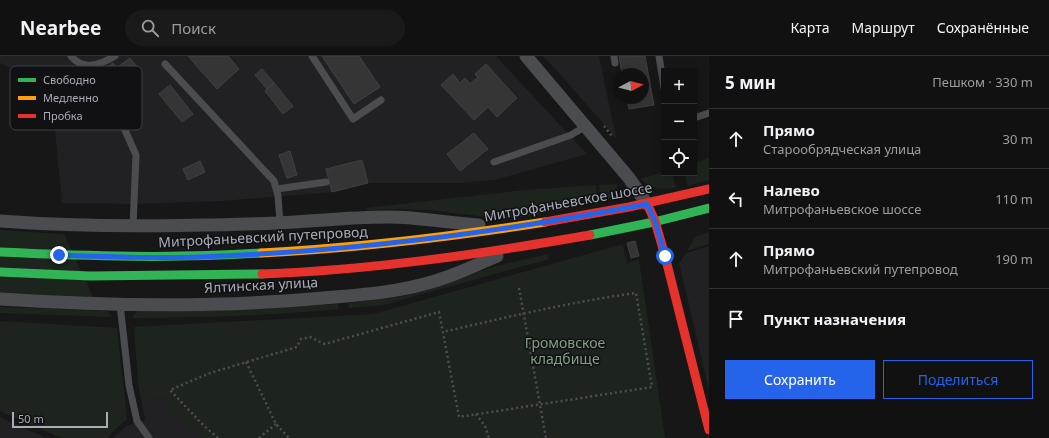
<!DOCTYPE html>
<html lang="ru">
<head>
<meta charset="utf-8">
<style>
	:root { --surface:#111; --page:#1a1a1a; --text:#f1f3f6; --muted:#9c9d9f; --line:#303131; --accent:#2563eb }
	body { margin:0; font-family:"Noto Sans",sans-serif; background:var(--page); color:var(--text) }
	.controls { position:absolute; right:12px; top:12px; display:grid; overflow:hidden; border-radius:0px; box-shadow:0 2px 10px #0003 }
	.controls button { width:36px; height:36px; display:grid; place-items:center; padding:0; border:0; border-bottom:1px solid var(--line); background:var(--surface); color:var(--text); font:20px sans-serif }
	.compass { position:absolute; left:613px; top:12px; width:36px; height:36px; border-radius:50%; background:var(--surface); box-shadow:0 2px 10px #0003; rotate:83deg }
	.scale { position:absolute; left:12px; bottom:10px; width:96px; box-sizing:border-box; padding-left:4px; border:2px solid #a8adb8; border-top:0; font-size:11px; line-height:14px; white-space:nowrap; color:#a8adb8; -webkit-text-stroke:3px #111113; paint-order:stroke }
	.stop { position:absolute; width:12px; height:12px; margin:-9px; border:3px solid #2563eb; border-radius:50%; background:#fff }
	.stop.end { background:#2563eb; border-color:#fff; box-shadow:0 1px 4px #0008 }
	.list { margin:0; padding:0; list-style:none }
	h2 { display:flex; justify-content:space-between; align-items:center; height:52px; margin:0; padding:0 16px; font-size:17px }
	h2 small { font-size:13px; font-weight:400; color:var(--muted) }
	.list li { display:grid; grid-template-columns:26px 1fr auto; gap:12px; align-items:center; box-sizing:border-box; height:60px; padding:0 16px; border-top:1px solid var(--line) }
	.list b { display:block; font-size:15px; white-space:nowrap }
	.list p { margin:0; font-size:13px; white-space:nowrap; color:var(--muted) }
	.list em { font-size:13px; font-style:normal; color:var(--muted) }
	.actions { display:flex; gap:8px; padding:12px 16px }
	.actions a { flex:1; padding:9px 0; border:1px solid var(--accent); border-radius:0px; text-align:center; font-size:14px; color:var(--accent) }
	.actions .main { background:var(--accent); color:#fff }
	.icon { flex:none; width:22px; height:22px; fill:none; stroke:currentColor; stroke-width:2; stroke-linecap:round; stroke-linejoin:round }
	.map { position:relative; flex:none; width:709px; height:382px; overflow:hidden }
	header { display:flex; align-items:center; gap:24px; box-sizing:border-box; height:56px; padding:0 20px; background:var(--surface); border-bottom:1px solid var(--line) }
	header strong { font-size:19px }
	nav { display:flex; gap:22px; margin-inline-start:auto; font-size:14px }
	.search { width:280px; height:36px; background:var(--page); display:flex; align-items:center; gap:10px; box-sizing:border-box; padding:0 14px; border-radius:22px; color:var(--muted); font-size:15px }
	main { display:flex }
	aside { flex:1; background:var(--surface) }
	.map>svg:first-child { display:block }
</style>
</head>
<body>
<header>
<strong>Nearbee</strong>
<div class="search"><svg class="icon" aria-label="search" viewBox="0 0 24 24"><circle cx="10" cy="10" r="6"/><path d="M15 15l6 6"/></svg>Поиск</div>
<nav><a>Карта</a><a>Маршрут</a><a>Сохранённые</a></nav>
</header>
<main>
<div class="map">
<svg width="709" height="382" viewBox="0 0 709 382">
	<rect width="100%" height="100%" fill="#171717"/>
	<g fill="#212123">
		<polygon points="0,0 496,0 587,98 495,124 461,127 368,127 332,136 221,145 134,148 62,147 55,75 26,19 0,7"/>
		<polygon points="543,0 599,0 616,82 559,17"/>
		<polygon points="709,190 709,334 679,207 686,197"/>
		<polygon points="138,327 150,345 165,341 173,354 204,382 113,382 126,370 145,364"/>
		<polygon points="0,361 6,364 46,382 0,382"/>
	</g>
	<g fill="#1d241e">
		<polygon points="709,102 709,124 688,130 684,117 694,117 694,107"/>
		<path d="M664,116V117H672L676,132C662,133 652,134 641,123L643,122Z"/>
		<path d="M617,128C616,139 611,143 601,147L599,129Z"/>
		<polygon points="596,129 597,140 562,149 563,154 523,161 495,162 428,154 402,153 367,154 366,152 525,134"/>
		<polygon points="0,174 64,178 94,243 0,238"/>
		<polygon points="709,176 709,188 687,195 695,181"/>
		<polygon points="623,188 627,207 639,204 665,382 204,382 173,354 165,341 150,345 138,327 134,271 373,258"/>
		<polygon points="548,198 549,203 401,244 383,249 349,252 348,247 400,241 435,231 496,210"/>
		<path d="M338,248V253C270,260 201,261 132,262L137,255L235,254Z"/>
		<polygon points="0,251 107,255 112,261 0,257"/>
		<polygon points="0,265 117,272 127,363 112,376 108,382 61,382 0,355"/>
	</g>
	<g fill="#353536" stroke="#3f4043">
		<polygon points="188,0 228,0 239,13 217,33"/>
		<polygon points="322,0 359,0 380,31 354,48"/>
		<polygon points="619,0 645,0 654,49 629,53 627,42 643,42 643,18 622,18"/>
		<polygon points="130,2 138,12 125,21 118,11"/>
		<polygon points="113,7 124,22 103,38 101,35 56,74 49,62 92,23"/>
		<polygon points="486,8 517,42 497,61 488,51 474,64 441,29 453,18 460,27 465,22 470,28 478,21 475,18"/>
		<polygon points="262,13 274,27 267,33 255,19"/>
		<polygon points="274,27 293,50 283,58 265,35"/>
		<polygon points="170,29 193,58 182,66 159,38"/>
		<polygon points="474,77 488,93 460,115 447,98"/>
		<polygon points="290,95 297,119 287,122 279,99"/>
		<polygon points="362,104 368,127 332,136 326,113"/>
		<polygon points="200,105 205,116 188,124 183,113"/>
		<polygon points="635,185 639,200 631,202 627,187"/>
	</g>
	<g fill="none" stroke-linecap="round" stroke-linejoin="round">
		<g stroke="#4d4e52" stroke-width="2.5" stroke-dasharray="2 3" stroke-linecap="butt">
			<polyline points="604,70 612,80"/>
			<polyline points="519,232 546,382"/>
			<polyline points="246,306 276,368 289,382"/>
			<polyline points="476,358 485,370 489,382"/>
			<path d="M218,382L203,369L170,334L210,317L297,291L301,283L310,281L325,288L439,256L459,361L652,331L636,237C571,246 507,261 443,276"/>
			<polyline points="259,382 276,368"/>
		</g>
		<g stroke="#4b4c50" stroke-width="7">
			<path d="M71,0C83,15 100,9 115,0"/>
			<polyline points="312,0 353,63 381,44"/>
			<polyline points="614,0 615,7"/>
			<polyline points="659,0 664,32"/>
			<polyline points="165,8 274,125 278,140 280,167"/>
			<polyline points="117,56 136,99 133,170"/>
			<polyline points="694,62 709,57"/>
			<polyline points="494,106 571,79 586,70"/>
			<polyline points="277,133 326,126"/>
			<polyline points="120,248 129,329 137,365 149,382"/>
		</g>
		<g stroke="#4b4c50" stroke-width="13">
			<polyline points="526,0 629,122 647,148"/>
			<path d="M0,165C93,172 186,170 279,167C316,165 352,161 388,161C419,161 449,167 479,169"/>
			<path d="M0,243C107,250 216,252 323,242C356,239 392,237 424,228C450,222 474,210 497,200"/>
		</g>
		<g stroke="#30b455" stroke-width="9">
			<polyline points="590,179 654,166 709,152"/>
			<path d="M0,196C87,200 174,203 261,197"/>
			<polyline points="0,216 90,220 262,218"/>
		</g>
		<path stroke="#ff9f0a" stroke-width="9" d="M261,197C356,192 450,181 545,166"/>
		<g stroke="#e5322d" stroke-width="9">
			<polyline points="649,152 655,165 665,200 709,374"/>
			<polyline points="545,166 629,151 709,133"/>
			<path d="M262,218C372,214 481,198 590,179"/>
		</g>
	</g>
	<g fill="none" stroke-linecap="round" stroke-linejoin="round">
		<path stroke="#2563eb" stroke-width="5" d="M59,199C112,201 166,203 219,200C363,194 506,175 647,148L655,165L665,200"/>
	</g>
	<g text-anchor="middle" stroke-width="3" stroke-linejoin="round" paint-order="stroke">
		<g font-size="14" fill="#a8adb8" stroke="#111113">
			<text transform="translate(568 146) rotate(-10)" y="5">Митрофаньевское шоссе</text>
			<text transform="translate(263 181) rotate(-3)" y="5">Митрофаньевский путепровод</text>
			<text transform="translate(261 229) rotate(-3)" y="5">Ялтинская улица</text>
		</g>
		<g font-size="14" fill="#7fa381" stroke="#111113">
			<text x="565" y="292">Громовское<tspan x="565" dy="16">кладбище</tspan></text>
		</g>
	</g>
	<rect x="10" y="10" width="132" height="64" rx="6" fill="#111113" stroke="#3e4045" stroke-width="1"/>
	<rect x="18" y="22" width="18" height="4" fill="#30b455"/>
	<rect x="18" y="40" width="18" height="4" fill="#ff9f0a"/>
	<rect x="18" y="58" width="18" height="4" fill="#e5322d"/>
	<g font-size="11" fill="#a8adb8">
		<text x="43" y="28">Свободно</text>
		<text x="43" y="46">Медленно</text>
		<text x="43" y="64">Пробка</text>
	</g>
</svg>
<div class="controls">
<button>+</button>
<button>−</button>
<button><svg class="icon" aria-label="locate" viewBox="0 0 24 24"><circle cx="12" cy="12" r="6"/><path d="M12 2v4M12 18v4M2 12h4M18 12h4"/></svg></button>
</div>
<svg class="compass" viewBox="-18 -18 36 36"><path d="M0-13l5 13h-10z" fill="#e53935"/><path d="M0 13l5-13h-10z" fill="#9c9d9f"/></svg>
<div class="scale">50 m</div>
<div class="stop" style="left:665px;top:200px"></div>
<div class="stop end" style="left:59px;top:199px"></div>
</div>
<aside>
<h2>5 мин<small>Пешком · 330 m</small></h2>
<ul class="list">
<li><svg class="icon" aria-label="ahead" viewBox="0 0 24 24"><path d="M12 20V5M6 11l6-6 6 6"/></svg><div><b>Прямо</b><p>Старообрядческая улица</p></div><em>30 m</em></li>
<li><svg class="icon" aria-label="left" viewBox="0 0 24 24"><path d="M17 20v-9H6M10 6l-5 5 5 5"/></svg><div><b>Налево</b><p>Митрофаньевское шоссе</p></div><em>110 m</em></li>
<li><svg class="icon" aria-label="ahead" viewBox="0 0 24 24"><path d="M12 20V5M6 11l6-6 6 6"/></svg><div><b>Прямо</b><p>Митрофаньевский путепровод</p></div><em>190 m</em></li>
<li><svg class="icon" aria-label="arrive" viewBox="0 0 24 24"><path d="M6 21V4h12l-3 4 3 4H6"/></svg><div><b>Пункт назначения</b></div></li>
</ul>
<div class="actions"><a class="main">Сохранить</a><a>Поделиться</a></div>
</aside>
</main>
</body>
</html>
